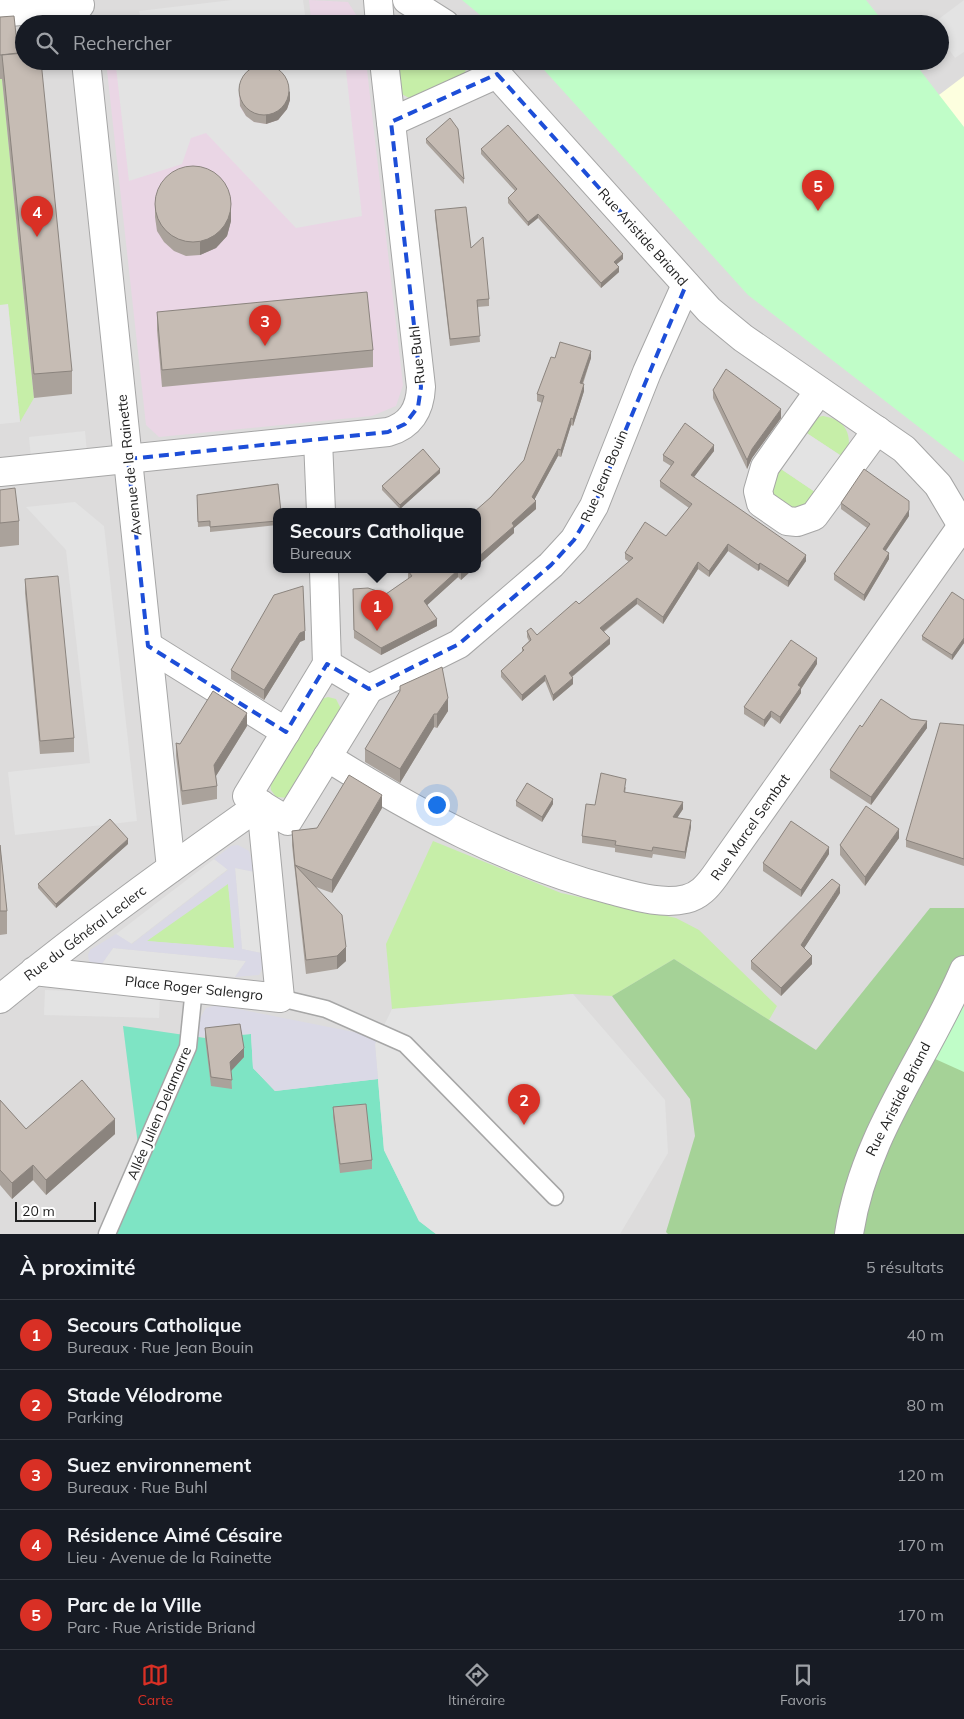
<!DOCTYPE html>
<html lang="fr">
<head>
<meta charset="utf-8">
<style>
	:root { --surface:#171b24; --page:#20242c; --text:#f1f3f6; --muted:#9ea1a6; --line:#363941; --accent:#d93025 }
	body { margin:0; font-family:Mulish,sans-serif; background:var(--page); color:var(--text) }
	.scale { position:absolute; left:15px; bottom:12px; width:81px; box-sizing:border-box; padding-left:5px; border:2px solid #1f1f1f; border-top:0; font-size:14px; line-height:18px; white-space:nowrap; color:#1f1f1f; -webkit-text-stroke:4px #fff; paint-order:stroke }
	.you { position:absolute; left:436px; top:804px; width:18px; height:18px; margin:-12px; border:4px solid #fff; border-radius:50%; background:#1a73e8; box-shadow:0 0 0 8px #1a73e833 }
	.badge { display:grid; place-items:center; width:32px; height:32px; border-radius:50%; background:var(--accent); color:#fff; font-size:16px; font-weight:700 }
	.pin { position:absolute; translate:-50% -41px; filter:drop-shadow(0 1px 2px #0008) }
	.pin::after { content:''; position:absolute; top:26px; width:18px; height:15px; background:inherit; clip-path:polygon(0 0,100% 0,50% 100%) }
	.popup { position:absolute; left:273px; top:508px; width:208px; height:65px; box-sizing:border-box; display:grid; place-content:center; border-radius:10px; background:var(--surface); filter:drop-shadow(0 1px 4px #0005); font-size:16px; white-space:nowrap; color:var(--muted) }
	.popup b { font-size:19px; color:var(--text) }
	.popup::after { content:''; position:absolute; left:50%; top:100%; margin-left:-10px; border:10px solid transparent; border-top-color:var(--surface) }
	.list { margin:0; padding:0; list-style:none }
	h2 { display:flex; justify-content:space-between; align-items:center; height:65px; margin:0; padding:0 20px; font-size:21px }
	h2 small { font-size:16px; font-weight:400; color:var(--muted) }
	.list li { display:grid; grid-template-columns:32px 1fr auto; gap:15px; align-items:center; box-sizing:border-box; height:70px; padding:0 20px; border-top:1px solid var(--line) }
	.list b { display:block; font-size:19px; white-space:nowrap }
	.list p { margin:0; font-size:16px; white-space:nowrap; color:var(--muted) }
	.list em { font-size:16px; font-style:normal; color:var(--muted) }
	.icon { flex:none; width:28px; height:28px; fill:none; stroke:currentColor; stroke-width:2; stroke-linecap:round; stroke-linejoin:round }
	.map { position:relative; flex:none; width:964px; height:1234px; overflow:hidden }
	.search { position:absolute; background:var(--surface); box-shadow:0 2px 8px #0003; left:15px; right:15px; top:15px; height:55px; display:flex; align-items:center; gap:12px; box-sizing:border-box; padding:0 18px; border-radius:28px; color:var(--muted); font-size:19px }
	.sheet { height:415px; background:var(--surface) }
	nav { display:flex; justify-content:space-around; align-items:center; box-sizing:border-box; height:70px; border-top:1px solid var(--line); background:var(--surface); font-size:14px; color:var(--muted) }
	nav a { display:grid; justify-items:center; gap:2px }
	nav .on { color:var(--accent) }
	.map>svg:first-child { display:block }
</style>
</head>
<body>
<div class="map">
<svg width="964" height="1234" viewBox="0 0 964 1234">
	<rect width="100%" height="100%" fill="#f1ede5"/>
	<path fill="#dddcdc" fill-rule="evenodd" d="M0,0H964V1234H0ZM24,24H940V61H24ZM277,512H477V570H277Z"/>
	<g fill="#ead6e5">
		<polygon points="309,0 348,2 362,24 273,24 311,19"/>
		<polygon points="106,61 366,61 403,385 396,406 372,416 159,437 146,425"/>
	</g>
	<polygon fill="#fdffdf" points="964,76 964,143 927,104"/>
	<g fill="#c6eea8">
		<polygon points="395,61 467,61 465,73 461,77 415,98 409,98 396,91"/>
		<polygon points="0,79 2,79 34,398 20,422 8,305 0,305"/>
		<path d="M823,416C848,420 853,437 846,459L799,428L814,418Z"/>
		<polygon points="775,465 821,496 796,510 788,508 772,495"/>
		<polygon points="328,697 336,699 342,711 290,798 276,797 271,790 270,780 318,700"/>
		<polygon points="433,841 561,893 676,918 699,930 777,1006 769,1020 674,959 612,996 573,994 392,1009 386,944"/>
		<polygon points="228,883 235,948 146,941"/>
	</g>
	<polygon fill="#a5d297" points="930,908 964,908 964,1234 668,1234 666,1232 695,1136 690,1099 612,996 674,959 816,1050"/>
	<g fill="#c0fdc8">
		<polygon points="462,0 866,0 885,24 491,24"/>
		<polygon points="536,61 913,61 964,127 964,462 748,295"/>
		<polygon points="964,995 964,1072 933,1058"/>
	</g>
	<polygon fill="#7ee4c4" points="123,1026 205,1038 251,1034 253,1068 275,1091 378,1079 384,1150 419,1221 436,1234 98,1234 138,1145"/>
	<g fill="#e3e3e3" fill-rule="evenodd">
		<polygon points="232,0 303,0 305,15 228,24 142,24 139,11"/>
		<polygon points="964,0 964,52 955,58 940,37 940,24 932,24"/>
		<path d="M124,61H345L362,216L296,228L206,133L191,138L182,164L129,181L116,67ZM239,95L290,100L287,109L278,120L266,124L254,122L246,116L240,107Z"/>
		<polygon points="8,304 20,422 0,424 0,305"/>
		<polygon points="799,428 846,459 821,496 775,465"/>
		<polygon points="85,431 87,453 31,458 29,437"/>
		<polygon points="75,502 104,526 137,821 15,835 8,772 90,763 66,550 26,507"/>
		<polygon points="214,859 228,869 131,944 116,934"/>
		<polygon points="235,868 255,872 261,953 242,949"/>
		<polygon points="113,948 246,961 235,977 101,965"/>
		<polygon points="45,990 160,995 159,1018 44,1015"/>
		<polygon points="573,994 665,1100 668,1153 620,1234 436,1234 419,1221 384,1150 375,1044 392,1009"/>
	</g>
	<g fill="#dad9e6" fill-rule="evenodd">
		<path d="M238,845L249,851L255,872L235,868L242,949L261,953L263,967L259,975L235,977L246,961L113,948L101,965L93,964L89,961L88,955L90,950L116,934L132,944L228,870L214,859L231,846ZM228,884L234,948L147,941Z"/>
		<polygon points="218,1005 379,1037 375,1044 378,1079 275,1091 253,1068 251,1034 198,1037 199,1020 206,1008"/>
	</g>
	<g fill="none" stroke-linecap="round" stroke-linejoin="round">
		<defs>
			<g id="lane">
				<polyline points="280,998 326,1009 405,1044 555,1197"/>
				<polyline points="107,1234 188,1047 194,988"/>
			</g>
			<g id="street">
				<polyline points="378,0 380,24"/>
				<polyline points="407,0 445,24"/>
				<polyline points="0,13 80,5"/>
				<polyline points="86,61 171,868"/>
				<polyline points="485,61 709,310 743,338 904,449 938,485 964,529"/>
				<polyline points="391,122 497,74"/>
				<polyline points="819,391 765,467 758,491 761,503 787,521 797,522 814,516 877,430"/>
				<polyline points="318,440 321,512"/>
				<path d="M0,472L388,432C410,426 420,410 421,387L384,61"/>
				<polyline points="324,570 327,664"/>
				<polyline points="148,646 286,732"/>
				<polygon points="327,664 369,689 288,821 247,796"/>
				<polyline points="369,689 459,644 551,565 574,540 594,506 647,372 686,285"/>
				<path d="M327,757C416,813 508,863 611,890C634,896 662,905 686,899C699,896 707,887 715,876L962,526"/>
				<path d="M0,999C84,930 172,867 261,804L280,998L34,971"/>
				<path d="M849,1234C864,1134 925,1061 964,970"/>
			</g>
		</defs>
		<use href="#lane" stroke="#a6a6a6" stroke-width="19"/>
		<use href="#street" stroke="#a6a6a6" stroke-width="30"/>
		<use href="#lane" stroke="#fff" stroke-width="16"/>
		<use href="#street" stroke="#fff" stroke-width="28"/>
	</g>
	<g fill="#aaa29b">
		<polygon points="0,17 18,53 72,371 72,394 34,398 2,79 0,79"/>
		<polygon points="239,86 290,100 287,109 278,120 266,124 254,122 246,116 240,106"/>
		<polygon points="426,139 464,179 464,184 426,143"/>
		<polygon points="481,149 623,259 617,264 619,272 601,288 538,218 528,226 508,203 508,198 515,191 481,154"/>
		<polygon points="155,204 231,221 227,236 216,248 200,255 186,256 174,251 164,242 157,231 155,217"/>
		<polygon points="435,210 471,248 489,299 489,306 477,307 480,342 450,346 435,217"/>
		<polygon points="157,312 373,350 373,367 162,387 157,330"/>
		<polygon points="555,358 591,358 583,384 584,391 573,426 571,425 561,457 558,456 534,500 536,509 514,528 514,533 477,566 477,512 524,460 542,403 537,401 537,394"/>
		<polygon points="713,390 781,418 752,458 747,469 713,398"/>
		<polygon points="714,451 694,477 806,561 788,587 760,569 758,571 728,551 709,577 698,569 663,624 637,604 604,632 610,644 572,677 573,684 553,701 545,681 522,701 501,677 501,671 522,652 522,648 529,641 527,637 527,631 537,635 579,604 629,562 625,559 625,553 666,536 689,508 660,487 660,481 671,466 663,461 663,455"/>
		<polygon points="440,473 400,509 382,490 382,486"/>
		<polygon points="0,490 19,521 19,545 0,547"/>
		<polygon points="197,500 277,512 277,525 210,532 210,526 198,527"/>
		<polygon points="841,503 909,516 885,551 889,559 864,601 834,580 834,574 867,528 841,509"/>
		<polygon points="409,570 472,570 461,580 458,577 427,605 437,626 381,655 354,638 353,589 386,594 408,579 408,571"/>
		<polygon points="25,579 74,738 74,752 40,754 25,593"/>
		<polygon points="964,600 964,643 952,660 922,640 922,636"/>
		<polygon points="305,640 300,642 264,700 231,679 231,670"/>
		<polygon points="817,664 801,689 801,693 780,724 771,717 764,727 744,714 744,707"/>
		<polygon points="442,667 448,711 437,728 434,727 400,783 365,762 365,749"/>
		<polygon points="911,719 927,728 871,805 830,778 830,770"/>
		<polygon points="964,725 964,866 906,847 906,840"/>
		<polygon points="247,726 216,776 217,786 217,799 182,805 176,756 176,743 180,744"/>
		<polygon points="626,787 625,793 683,809 677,818 691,827 685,859 653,854 652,858 615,852 615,848 582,843 582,836 595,805"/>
		<polygon points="516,801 553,804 542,822 516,806"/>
		<polygon points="382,808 332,893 316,887 346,961 337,969 306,974 292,845 292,831 317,828"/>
		<polygon points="899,838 865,886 840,855 840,845"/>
		<polygon points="128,844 56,908 38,888 38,884"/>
		<polygon points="0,845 7,911 7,934 0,935"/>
		<polygon points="829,854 801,897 763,871 763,863"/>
		<polygon points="840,893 804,948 812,964 781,996 751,969 751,961"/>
		<polygon points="205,1028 244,1057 231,1071 232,1089 211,1086 205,1038"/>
		<polygon points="0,1100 26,1129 115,1134 46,1195 33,1180 12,1199 0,1185"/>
		<polygon points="333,1107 372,1160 372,1169 340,1173 333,1117"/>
	</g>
	<g fill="#8b847e">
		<polygon points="290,91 290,100 287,109 278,120 266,124 266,115"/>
		<polygon points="231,208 231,221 227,236 216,248 200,255 200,242"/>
		<polygon points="538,214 538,218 528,226 528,222"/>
		<polygon points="623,254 623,259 614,266 614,262"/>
		<polygon points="619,267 619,272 601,288 601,283"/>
		<polygon points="591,351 591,358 580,390 580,383"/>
		<polygon points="584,384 584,391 573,426 573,419"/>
		<polygon points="781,409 781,418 752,458 747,469 747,460 752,449"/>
		<polygon points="571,418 571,425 561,457 561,450"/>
		<polygon points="714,445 714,451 691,481 691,475"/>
		<polygon points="558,449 558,456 532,504 532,497"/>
		<polygon points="440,469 440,473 400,509 400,505"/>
		<polygon points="536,501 536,509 514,528 514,533 477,566 477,558 512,523"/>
		<polygon points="909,510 909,516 883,555 883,549"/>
		<polygon points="728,544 728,551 709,577 709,571"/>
		<polygon points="889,553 889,559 864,601 864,595"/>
		<polygon points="806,555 806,561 788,587 788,581"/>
		<polygon points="698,562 698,569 663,624 663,617"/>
		<polygon points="760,563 760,569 758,571 758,565"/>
		<polygon points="458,570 458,577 424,608 424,601"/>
		<polygon points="464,570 472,570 461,580 461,573"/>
		<polygon points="637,598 637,604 600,634 600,628"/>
		<polygon points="437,619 437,626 381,655 381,648"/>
		<polygon points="305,631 305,640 300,642 264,700 264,690 300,633"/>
		<polygon points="610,638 610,644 569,679 569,673"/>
		<polygon points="964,638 964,643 952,660 952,655"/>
		<polygon points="817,658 817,664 801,689 801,693 780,724 780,717 798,685"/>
		<polygon points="545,675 545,681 522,701 522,695"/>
		<polygon points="573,678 573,684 553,701 553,695"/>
		<polygon points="448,698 448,711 437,728 437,714"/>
		<polygon points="771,711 771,717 764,727 764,720"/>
		<polygon points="247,713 247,726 214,779 214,765"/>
		<polygon points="434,714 434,727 400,783 400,769"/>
		<polygon points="927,721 927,728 871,805 871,797"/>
		<polygon points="382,795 382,808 332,893 332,880"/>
		<polygon points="553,799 553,804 542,822 542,817"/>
		<polygon points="683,802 683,809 673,824 673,817"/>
		<polygon points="691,820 691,827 685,859 685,852"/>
		<polygon points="899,829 899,838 865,886 865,877"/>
		<polygon points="128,839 128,844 56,908 56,904"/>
		<polygon points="829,847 829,854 801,897 801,890"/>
		<polygon points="840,885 840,893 801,953 801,945"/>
		<polygon points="346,947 346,961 337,969 337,956"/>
		<polygon points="812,956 812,964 781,996 781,988"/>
		<polygon points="244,1048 244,1057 230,1072 230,1062"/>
		<polygon points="115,1119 115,1134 46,1195 46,1180"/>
		<polygon points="33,1165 33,1180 12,1199 12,1183"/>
	</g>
	<g fill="#c6bcb4" stroke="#8b847e">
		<polygon points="14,16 18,53 0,55 0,17"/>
		<polygon points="24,53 24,61 41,61 72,371 34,374 2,55"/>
		<circle cx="264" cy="90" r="25"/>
		<polygon points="450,118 458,129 464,179 426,139"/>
		<polygon points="508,125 623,254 614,262 619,267 601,283 538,214 528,222 508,198 517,189 481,149"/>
		<circle cx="193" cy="204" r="38"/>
		<polygon points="466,207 471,248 483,237 489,299 477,300 480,336 450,339 435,210"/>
		<polygon points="367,292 373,350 162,370 157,312"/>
		<polygon points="560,342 591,351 580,383 584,384 573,419 571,418 561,450 558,449 532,497 536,501 512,523 514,526 477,558 477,512 474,512 491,497 524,460 544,396 537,394 551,357 555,358"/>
		<polygon points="726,369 781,409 752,449 747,460 713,390"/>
		<polygon points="685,423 714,445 691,475 806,555 788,581 760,563 758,565 728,544 709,571 698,562 663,617 637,598 600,628 610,638 569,673 573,678 553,695 545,675 522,695 501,671 524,650 522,648 531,640 527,631 531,628 537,635 576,601 579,604 633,558 625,553 645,522 666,536 692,504 660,481 674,462 663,455"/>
		<polygon points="423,449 440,469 400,505 382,486"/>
		<polygon points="864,469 909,501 909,510 883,549 889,553 864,595 834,574 870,524 841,503"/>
		<polygon points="278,484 281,512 277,512 277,521 210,527 210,521 198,522 197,495"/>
		<polygon points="15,488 19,521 0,523 0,490"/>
		<polygon points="409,570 458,570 424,601 437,619 381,648 354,630 353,589 368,588 386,594 412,576 408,571"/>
		<polygon points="58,576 74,738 40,741 25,579"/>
		<polygon points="303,586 305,631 300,633 264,690 231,670 274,595"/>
		<polygon points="952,592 964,600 964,638 952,655 922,636"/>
		<polygon points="791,640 817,658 798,685 801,687 780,717 771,711 764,720 744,707"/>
		<polygon points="442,667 448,698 437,714 434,714 400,769 365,749 400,691 400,686"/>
		<polygon points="213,691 247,713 214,765 217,786 182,791 176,743 180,744"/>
		<polygon points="881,699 911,719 927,721 871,797 830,770 860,725 862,727"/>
		<polygon points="940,723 964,725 964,859 906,840"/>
		<polygon points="601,773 626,779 624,792 683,802 673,817 691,820 685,852 653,847 652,851 615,845 616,841 582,836 586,804 595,805"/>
		<polygon points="349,775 382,795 332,880 295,865 292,831 317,828"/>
		<polygon points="527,783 553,799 542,817 516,801"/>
		<polygon points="866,806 899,829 865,877 840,845"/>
		<polygon points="110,819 128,839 56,904 38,884"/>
		<polygon points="791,821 829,847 801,890 763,863"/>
		<polygon points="0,845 7,911 0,911"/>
		<polygon points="295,865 342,915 346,947 337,956 306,960"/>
		<polygon points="832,879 840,885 801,945 812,956 781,988 751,961"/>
		<polygon points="240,1024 244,1048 230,1062 232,1080 211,1077 205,1028"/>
		<polygon points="82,1080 115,1119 46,1180 33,1165 12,1183 0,1170 0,1100 26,1129"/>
		<polygon points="366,1104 372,1160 340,1164 333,1107"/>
	</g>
	<path fill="none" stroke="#1d4ed8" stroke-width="4" stroke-dasharray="10 6" stroke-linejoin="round" d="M497,74L686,285L594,506L574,540L551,565L459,644L369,689L327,664L286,732L148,646L128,459L388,432L405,424L418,407L421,387L391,122Z"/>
	<g text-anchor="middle" stroke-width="4" stroke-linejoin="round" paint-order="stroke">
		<g font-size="14" fill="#1f1f1f" stroke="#fff">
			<text transform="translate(643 237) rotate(48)" y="5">Rue Aristide Briand</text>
			<text transform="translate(417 355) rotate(-96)" y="5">Rue Buhl</text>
			<text transform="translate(129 465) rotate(-96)" y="5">Avenue de la Rainette</text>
			<text transform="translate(604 476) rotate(-67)" y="5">Rue Jean Bouin</text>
			<text transform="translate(750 827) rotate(-55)" y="5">Rue Marcel Sembat</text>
			<text transform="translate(85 933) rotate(-37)" y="5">Rue du Général Leclerc</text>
			<text transform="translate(194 988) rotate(6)" y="5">Place Roger Salengro</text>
			<text transform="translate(898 1099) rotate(-63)" y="5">Rue Aristide Briand</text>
			<text transform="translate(159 1113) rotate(-67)" y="5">Allée Julien Delamarre</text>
		</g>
	</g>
</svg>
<div class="scale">20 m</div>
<div class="you"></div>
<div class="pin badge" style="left:377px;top:631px">1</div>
<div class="popup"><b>Secours Catholique</b>Bureaux</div>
<div class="pin badge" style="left:524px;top:1125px">2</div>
<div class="pin badge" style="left:265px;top:346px">3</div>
<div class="pin badge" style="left:37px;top:237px">4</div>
<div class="pin badge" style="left:818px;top:211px">5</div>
<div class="search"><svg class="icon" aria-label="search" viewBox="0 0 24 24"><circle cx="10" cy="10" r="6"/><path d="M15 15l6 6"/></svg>Rechercher</div>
</div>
<section class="sheet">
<h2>À proximité<small>5 résultats</small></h2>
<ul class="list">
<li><span class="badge">1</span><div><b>Secours Catholique</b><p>Bureaux · Rue Jean Bouin</p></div><em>40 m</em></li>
<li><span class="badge">2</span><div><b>Stade Vélodrome</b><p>Parking</p></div><em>80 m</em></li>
<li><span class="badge">3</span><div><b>Suez environnement</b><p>Bureaux · Rue Buhl</p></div><em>120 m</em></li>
<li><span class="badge">4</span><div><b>Résidence Aimé Césaire</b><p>Lieu · Avenue de la Rainette</p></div><em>170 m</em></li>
<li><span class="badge">5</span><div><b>Parc de la Ville</b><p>Parc · Rue Aristide Briand</p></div><em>170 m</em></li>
</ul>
</section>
<nav>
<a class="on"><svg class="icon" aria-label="map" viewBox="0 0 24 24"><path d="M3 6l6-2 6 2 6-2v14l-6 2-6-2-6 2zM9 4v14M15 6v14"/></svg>Carte</a>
<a><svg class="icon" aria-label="directions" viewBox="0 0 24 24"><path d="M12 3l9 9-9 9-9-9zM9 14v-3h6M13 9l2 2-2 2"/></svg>Itinéraire</a>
<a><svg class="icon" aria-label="saved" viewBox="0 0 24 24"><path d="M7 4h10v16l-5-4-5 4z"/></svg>Favoris</a>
</nav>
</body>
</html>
